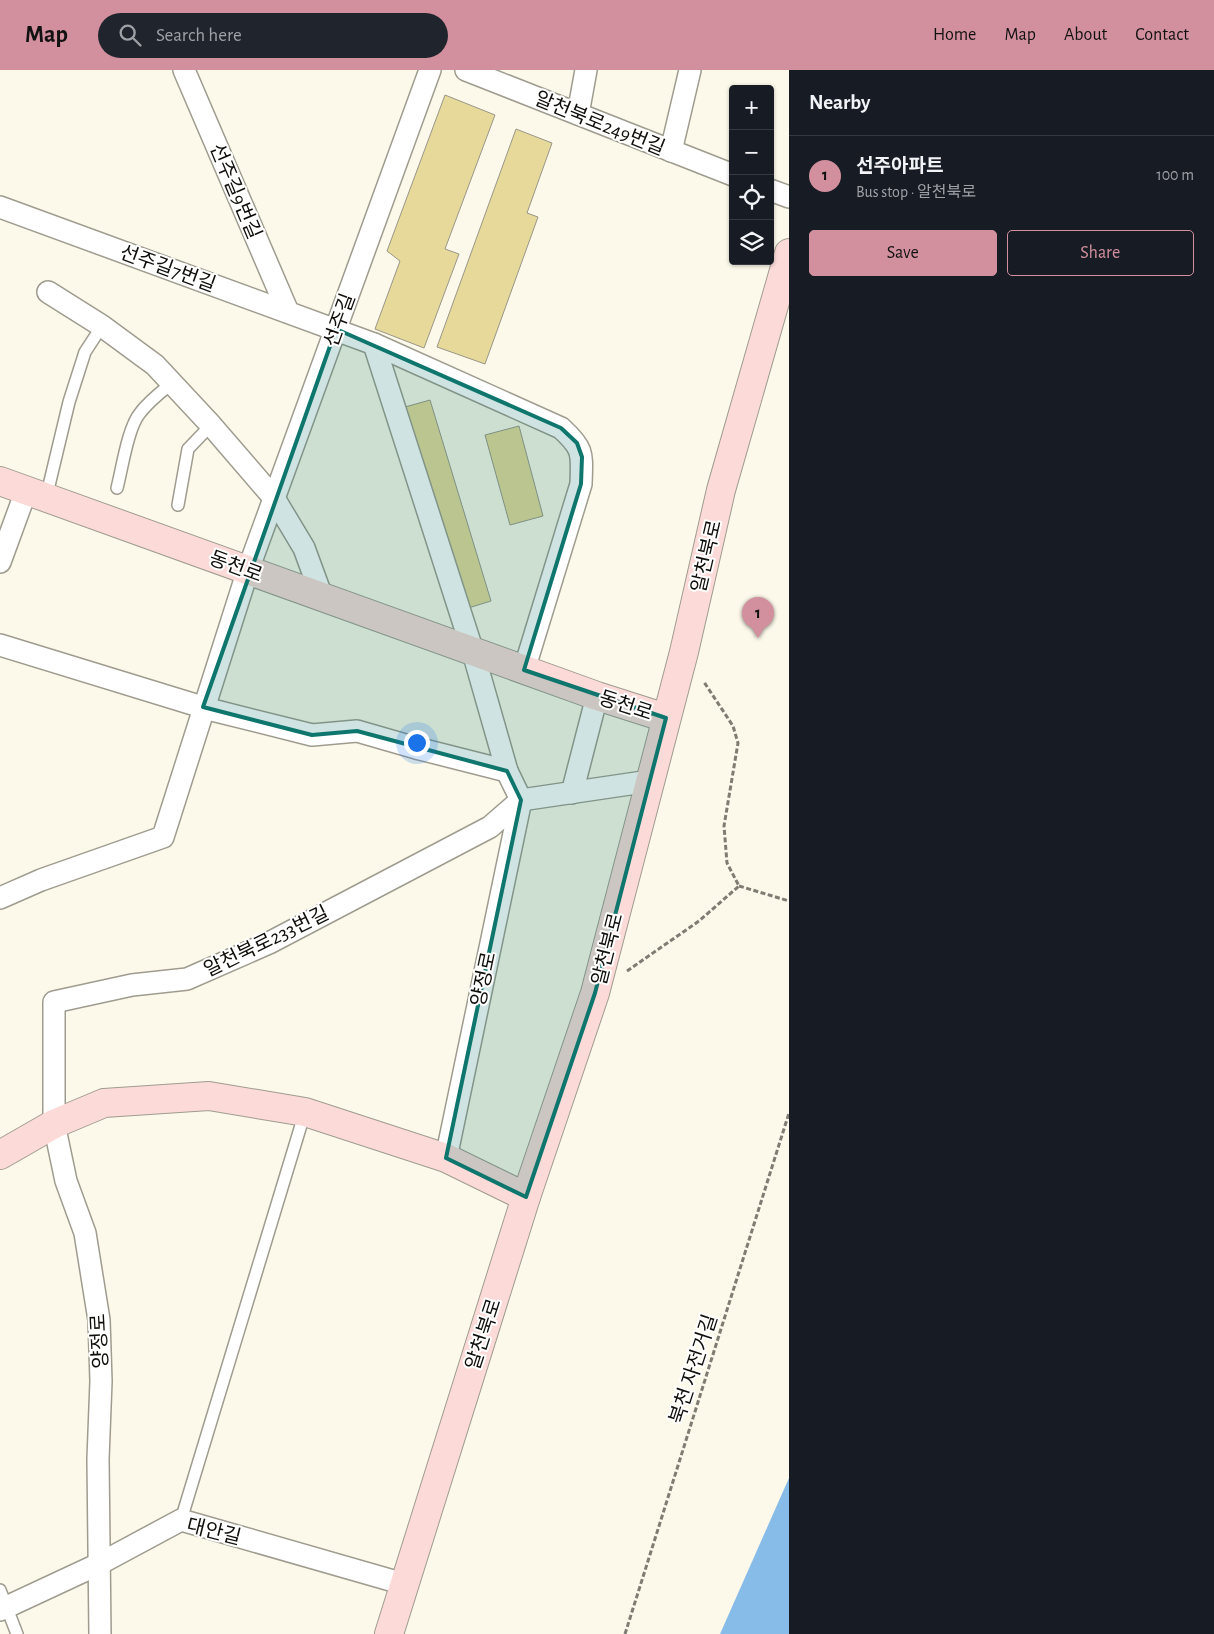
<!DOCTYPE html>
<html lang="en">
<head>
<meta charset="utf-8">
<style>
	:root { --surface:#171b24; --page:#20242c; --text:#f1f3f6; --muted:#9ea1a6; --line:#363941; --accent:#d2909e }
	body { margin:0; font-family:"Alegreya Sans","Noto Sans KR",sans-serif; background:var(--page); color:var(--text) }
	.controls { position:absolute; right:15px; top:15px; display:grid; overflow:hidden; border-radius:5px; box-shadow:0 1px 4px #0004 }
	.controls button { width:45px; height:45px; display:grid; place-items:center; padding:0; border:0; border-bottom:1px solid var(--line); background:var(--surface); color:var(--text); font:25px sans-serif }
	.you { position:absolute; left:416px; top:672px; width:18px; height:18px; margin:-12px; border:4px solid #fff; border-radius:50%; background:#1a73e8; box-shadow:0 0 0 8px #1a73e833 }
	.badge { display:grid; place-items:center; width:32px; height:32px; border-radius:50%; background:var(--accent); color:#111; font-size:16px; font-weight:700 }
	.pin { position:absolute; translate:-50% -41px; filter:drop-shadow(0 1px 2px #0008) }
	.pin::after { content:''; position:absolute; top:26px; width:18px; height:15px; background:inherit; clip-path:polygon(0 0,100% 0,50% 100%) }
	.list { margin:0; padding:0; list-style:none }
	h2 { display:flex; justify-content:space-between; align-items:center; height:65px; margin:0; padding:0 20px; font-size:21px }
	h2 small { font-size:16px; font-weight:400; color:var(--muted) }
	.list li { display:grid; grid-template-columns:32px 1fr auto; gap:15px; align-items:center; box-sizing:border-box; height:80px; padding:0 20px; border-top:1px solid var(--line) }
	.list b { display:block; font-size:19px; white-space:nowrap }
	.list p { margin:0; font-size:16px; white-space:nowrap; color:var(--muted) }
	.list em { font-size:16px; font-style:normal; color:var(--muted) }
	.actions { display:flex; gap:10px; padding:15px 20px }
	.actions a { flex:1; padding:11px 0; border:1px solid var(--accent); border-radius:5px; text-align:center; font-size:18px; color:var(--accent) }
	.actions .main { background:var(--accent); color:#111 }
	.icon { flex:none; width:28px; height:28px; fill:none; stroke:currentColor; stroke-width:2; stroke-linecap:round; stroke-linejoin:round }
	.map { position:relative; flex:none; width:789px; height:1564px; overflow:hidden }
	header { display:flex; align-items:center; gap:30px; box-sizing:border-box; height:70px; padding:0 25px; background:var(--accent); color:#111 }
	header strong { font-size:24px }
	nav { display:flex; gap:28px; margin-inline-start:auto; font-size:18px }
	.search { width:350px; height:45px; background:var(--page); display:flex; align-items:center; gap:12px; box-sizing:border-box; padding:0 18px; border-radius:28px; color:var(--muted); font-size:19px }
	main { display:flex }
	aside { flex:1; background:var(--surface) }
	.map>svg:first-child { display:block }
</style>
</head>
<body>
<header>
<strong>Map</strong>
<div class="search"><svg class="icon" aria-label="search" viewBox="0 0 24 24"><circle cx="10" cy="10" r="6"/><path d="M15 15l6 6"/></svg>Search here</div>
<nav><a>Home</a><a>Map</a><a>About</a><a>Contact</a></nav>
</header>
<main>
<div class="map">
<svg width="789" height="1564" viewBox="0 0 789 1564">
	<rect width="100%" height="100%" fill="#fcf9ea"/>
	<polygon fill="#88bce8" points="789,1408 789,1564 720,1564"/>
	<g fill="#e6d999" stroke="#999689">
		<polygon points="445,25 495,45 445,179 459,184 424,278 375,259 400,191 387,181"/>
		<polygon points="516,59 552,73 527,143 538,147 485,294 437,277"/>
		<polygon points="430,330 491,531 465,539 405,337"/>
		<polygon points="519,356 543,446 510,455 485,365"/>
	</g>
	<g fill="none" stroke-linecap="round" stroke-linejoin="round">
		<defs>
			<g id="lane">
				<path d="M117,418C122,399 128,357 140,343C149,331 161,322 172,313"/>
				<polyline points="46,428 69,332 85,282 102,256"/>
				<polyline points="178,435 188,379 211,355"/>
				<polyline points="181,1450 305,1042"/>
				<polyline points="0,1520 17,1564"/>
			</g>
			<g id="street">
				<polyline points="184,0 288,242"/>
				<polyline points="466,0 733,105"/>
				<polyline points="578,44 586,0"/>
				<polyline points="671,81 690,0"/>
				<polyline points="770,120 789,127"/>
				<polyline points="0,137 374,274 473,582 507,701 521,730 446,1088"/>
				<polyline points="48,222 102,256 155,295 211,355 274,428 304,478 322,527"/>
				<path d="M374,274L561,358C584,379 582,383 581,414L524,600"/>
				<polyline points="0,492 26,421"/>
				<polyline points="0,575 212,640 312,665 357,661 416,678 507,701"/>
				<polyline points="572,723 597,626"/>
				<polyline points="0,828 41,810 163,767 248,500 430,0"/>
				<polyline points="0,1540 101,1493 181,1450 404,1514"/>
				<polyline points="100,1564 98,1389 101,1311 99,1250 85,1163 66,1111 54,1054 54,932 132,915 187,909 269,873 490,757 521,730 650,711"/>
			</g>
			<g id="secondary">
				<polyline points="0,411 597,626 666,648"/>
				<polyline points="0,1085 54,1054 104,1033 209,1026 305,1042 446,1088 526,1127"/>
				<polyline points="389,1564 526,1127 595,923 684,582 721,420 789,183"/>
			</g>
		</defs>
		<use href="#lane" stroke="#9f9c8f" stroke-width="14"/>
		<use href="#street" stroke="#9f9c8f" stroke-width="24"/>
		<use href="#secondary" stroke="#9f9c8f" stroke-width="30"/>
		<g stroke="#7e7c73" stroke-width="3" stroke-dasharray="5 2.5" stroke-linecap="butt">
			<polyline points="739,816 789,831"/>
			<polyline points="627,901 699,851 739,816 727,793 724,756 738,673 733,656 704,612"/>
			<polyline points="625,1564 789,1043"/>
		</g>
		<use href="#lane" stroke="#fff" stroke-width="11"/>
		<use href="#street" stroke="#fff" stroke-width="21"/>
		<use href="#secondary" stroke="#fcdad8" stroke-width="28"/>
	</g>
	<path fill="#0f766e" fill-opacity="0.2" stroke="#0f766e" stroke-width="4" stroke-linejoin="round" d="M336,259L561,358L577,373L582,387L581,414L524,600L666,648L595,923L526,1127L446,1088L521,730L507,701L357,661L312,665L203,637Z"/>
	<g text-anchor="middle" stroke-width="4" stroke-linejoin="round" paint-order="stroke">
		<g font-size="20" fill="#0f0e0a" stroke="#fff">
			<text transform="translate(600 53) rotate(22)" y="7">알천북로249번길</text>
			<text transform="translate(236 121) rotate(67)" y="7">선주길9번길</text>
			<text transform="translate(168 198) rotate(20)" y="7">선주길7번길</text>
			<text transform="translate(339 250) rotate(-70)" y="7">선주길</text>
			<text transform="translate(706 486) rotate(-77)" y="7">알천북로</text>
			<text transform="translate(236 496) rotate(20)" y="7">동천로</text>
			<text transform="translate(626 635) rotate(18)" y="7">동천로</text>
			<text transform="translate(266 871) rotate(-26)" y="7">알천북로233번길</text>
			<text transform="translate(607 879) rotate(-76)" y="7">알천북로</text>
			<text transform="translate(483 909) rotate(-78)" y="7">양정로</text>
			<text transform="translate(483 1264) rotate(-72)" y="7">알천북로</text>
			<text transform="translate(99 1271) rotate(-93)" y="7">양정로</text>
			<text transform="translate(693 1299) rotate(-72)" y="7">북천 자전거길</text>
			<text transform="translate(214 1461) rotate(14)" y="7">대안길</text>
		</g>
	</g>
</svg>
<div class="controls">
<button>+</button>
<button>−</button>
<button><svg class="icon" aria-label="locate" viewBox="0 0 24 24"><circle cx="12" cy="12" r="6"/><path d="M12 2v4M12 18v4M2 12h4M18 12h4"/></svg></button>
<button><svg class="icon" aria-label="layers" viewBox="0 0 24 24"><path d="M12 4l9 5-9 5-9-5zM3 14l9 5 9-5"/></svg></button>
</div>
<div class="you"></div>
<div class="pin badge" style="left:758px;top:568px">1</div>
</div>
<aside>
<h2>Nearby<small></small></h2>
<ul class="list">
<li><span class="badge">1</span><div><b>선주아파트</b><p>Bus stop · 알천북로</p></div><em>100 m</em></li>
</ul>
<div class="actions"><a class="main">Save</a><a>Share</a></div>
</aside>
</main>
</body>
</html>
